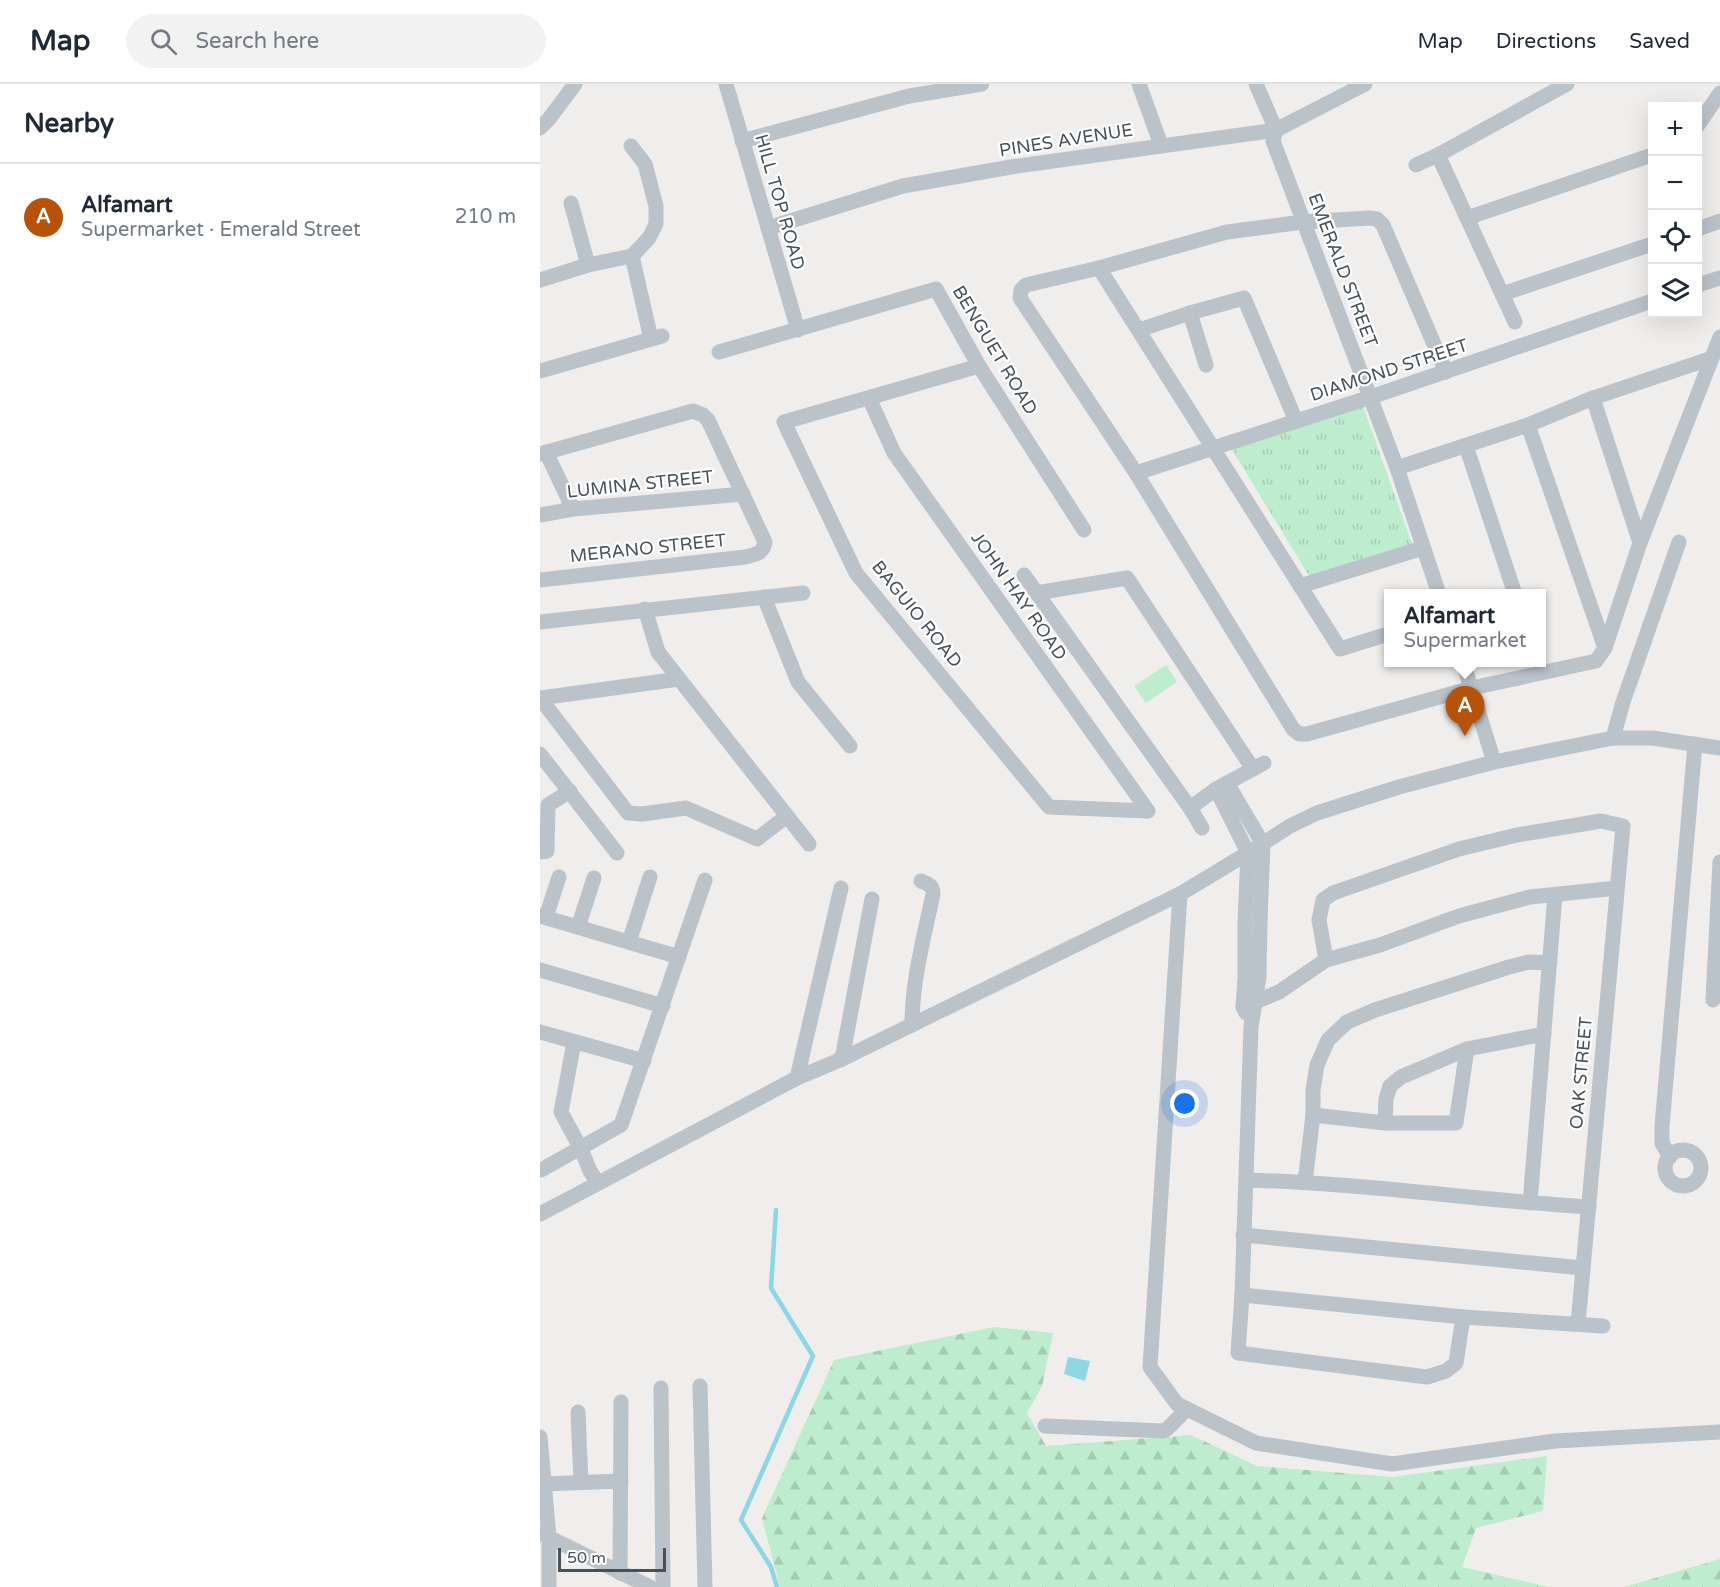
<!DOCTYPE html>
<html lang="en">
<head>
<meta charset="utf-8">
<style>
	:root { --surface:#fff; --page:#f2f2f3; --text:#1f2937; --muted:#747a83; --line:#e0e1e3; --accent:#b45309 }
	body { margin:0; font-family:"Varela Round",sans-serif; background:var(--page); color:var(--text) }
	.controls { position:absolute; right:18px; top:18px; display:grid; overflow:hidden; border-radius:0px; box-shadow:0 6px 24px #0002 }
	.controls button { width:54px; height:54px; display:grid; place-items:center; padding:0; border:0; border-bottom:2px solid var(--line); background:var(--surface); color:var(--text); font:30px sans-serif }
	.scale { position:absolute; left:18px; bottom:15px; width:108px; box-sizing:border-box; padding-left:6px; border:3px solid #47515a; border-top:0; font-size:16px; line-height:21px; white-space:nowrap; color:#47515a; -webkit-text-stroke:4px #fff; paint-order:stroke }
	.you { position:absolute; left:645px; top:1020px; width:21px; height:21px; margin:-15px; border:4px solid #fff; border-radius:50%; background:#1a73e8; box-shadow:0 0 0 9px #1a73e833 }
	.badge { display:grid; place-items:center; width:39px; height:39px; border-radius:50%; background:var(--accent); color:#fff; font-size:20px; font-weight:700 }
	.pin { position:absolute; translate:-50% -50px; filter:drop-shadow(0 2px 3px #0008) }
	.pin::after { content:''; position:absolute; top:32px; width:21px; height:18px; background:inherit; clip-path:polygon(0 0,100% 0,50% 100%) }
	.popup { position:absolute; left:844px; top:505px; width:162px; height:78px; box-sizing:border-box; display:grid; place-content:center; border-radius:0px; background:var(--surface); filter:drop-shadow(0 2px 4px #0005); font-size:20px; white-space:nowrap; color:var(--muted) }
	.popup b { font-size:22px; color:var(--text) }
	.popup::after { content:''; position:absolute; left:50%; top:100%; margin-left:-12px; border:12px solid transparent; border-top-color:var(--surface) }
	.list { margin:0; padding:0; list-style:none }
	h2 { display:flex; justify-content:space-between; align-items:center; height:78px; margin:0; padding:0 24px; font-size:26px }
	h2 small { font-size:20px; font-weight:400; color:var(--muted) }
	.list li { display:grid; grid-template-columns:39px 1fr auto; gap:18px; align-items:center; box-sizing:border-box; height:108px; padding:0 24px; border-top:2px solid var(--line) }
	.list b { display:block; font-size:22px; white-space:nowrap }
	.list p { margin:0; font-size:20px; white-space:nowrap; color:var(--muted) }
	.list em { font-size:20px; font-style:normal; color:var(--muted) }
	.icon { flex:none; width:33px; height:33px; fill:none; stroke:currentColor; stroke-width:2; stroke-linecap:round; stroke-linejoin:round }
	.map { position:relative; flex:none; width:1180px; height:1503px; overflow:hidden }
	header { display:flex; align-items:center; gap:36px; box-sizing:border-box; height:84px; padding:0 30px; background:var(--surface); border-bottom:2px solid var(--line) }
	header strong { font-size:28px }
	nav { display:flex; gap:33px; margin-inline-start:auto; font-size:21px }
	.search { width:420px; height:54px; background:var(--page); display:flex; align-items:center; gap:15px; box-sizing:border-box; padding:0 21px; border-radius:33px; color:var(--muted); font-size:22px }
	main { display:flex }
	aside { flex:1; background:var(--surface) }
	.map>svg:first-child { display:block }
</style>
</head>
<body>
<header>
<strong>Map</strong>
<div class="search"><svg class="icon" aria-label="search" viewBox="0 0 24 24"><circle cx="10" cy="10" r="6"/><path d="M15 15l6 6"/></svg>Search here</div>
<nav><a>Map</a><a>Directions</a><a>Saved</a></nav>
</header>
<main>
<aside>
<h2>Nearby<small></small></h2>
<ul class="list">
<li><span class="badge">A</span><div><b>Alfamart</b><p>Supermarket · Emerald Street</p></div><em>210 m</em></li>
</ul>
</aside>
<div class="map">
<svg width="1180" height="1503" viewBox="0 0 1180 1503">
	<defs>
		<pattern id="forest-firs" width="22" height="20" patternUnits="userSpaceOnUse" patternTransform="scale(1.5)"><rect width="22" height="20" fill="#beecce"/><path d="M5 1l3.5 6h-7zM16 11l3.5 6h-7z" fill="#a5ccb3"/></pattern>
		<pattern id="park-tufts" width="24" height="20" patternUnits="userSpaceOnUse" patternTransform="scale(1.5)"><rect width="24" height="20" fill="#beecce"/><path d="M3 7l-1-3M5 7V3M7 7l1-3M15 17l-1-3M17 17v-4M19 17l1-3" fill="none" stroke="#a5ccb3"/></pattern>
	</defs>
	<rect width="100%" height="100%" fill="#f0eded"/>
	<g fill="url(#forest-firs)">
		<polygon points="454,1243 513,1249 502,1302 487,1329 506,1362 651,1351 717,1382 853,1393 1007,1372 1003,1427 936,1444 922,1483 1009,1503 240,1503 222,1434 294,1276"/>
		<polygon points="1180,1475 1180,1503 1084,1503"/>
	</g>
	<polygon fill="url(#park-tufts)" points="823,322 872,460 769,492 691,364"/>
	<polygon fill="#beecce" points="626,581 637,598 606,619 594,602"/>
	<polygon fill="#8dd6e6" points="528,1273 550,1277 545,1297 524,1290"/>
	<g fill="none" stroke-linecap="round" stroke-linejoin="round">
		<polyline stroke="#8dd6e6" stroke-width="4.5" points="236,1126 231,1204 273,1272 201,1436 231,1483 237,1503"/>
		<g stroke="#bac2ca" stroke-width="15">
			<polyline points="186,0 258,246"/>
			<polyline points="599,0 621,61"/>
			<polyline points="716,0 736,46 733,57 857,384 899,510"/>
			<polyline points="1158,41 1180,9"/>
			<polyline points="0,44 9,35 35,0"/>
			<polyline points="202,57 369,12 442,0"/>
			<polyline points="898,71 975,238"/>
			<polyline points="876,81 898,71 1027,0"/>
			<polyline points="31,119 48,181"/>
			<polyline points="927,134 1112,71"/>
			<polyline points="228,144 363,102 471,83 736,46 825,0"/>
			<polyline points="1158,145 1180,137"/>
			<polyline points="92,172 111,255"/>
			<polyline points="559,184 800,565 848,550"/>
			<polyline points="0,196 48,181 92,172 109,154 116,140 116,122 105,80 91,62"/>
			<polyline points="1158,201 1180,194"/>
			<polyline points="962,210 1112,160"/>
			<polyline points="650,229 666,281"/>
			<polyline points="599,246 650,229 704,214 756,337"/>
			<polyline points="179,268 396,205 439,282 544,446"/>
			<polyline points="439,282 244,338 316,489 509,723 608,727"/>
			<polyline points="0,287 122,252"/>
			<polyline points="906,288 843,141 837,135 829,134 763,138 687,148 559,184 486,201 481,206 480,214 596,389 753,645 759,650 767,650 932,604 1056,577 1065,564 1100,459 1180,253"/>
			<polyline points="329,314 354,369 608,727"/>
			<polyline points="1053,314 1100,459"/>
			<polyline points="988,341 1065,564"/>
			<polyline points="926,362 975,510"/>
			<polyline points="6,368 33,425"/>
			<path d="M0,370L153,327L163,331L168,336L225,458C223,470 216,470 205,473L0,496"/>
			<polyline points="857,384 988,341 1053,314 1172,274"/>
			<polyline points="596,389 831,313 1112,217"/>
			<polyline points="0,431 33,425 203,410"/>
			<polyline points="484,491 650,724 662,744"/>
			<polyline points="760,502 883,464"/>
			<polyline points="496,509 587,494 713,685"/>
			<polyline points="224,513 258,598 310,662"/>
			<polyline points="105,525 118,568 269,760"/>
			<polyline points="0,538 263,509"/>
			<polyline points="923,578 954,678"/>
			<polyline points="139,595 0,614 88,729 102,730 146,724 217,755 247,732"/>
			<polyline points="1073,654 1083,618 1139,458"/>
			<polyline points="0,670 77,769"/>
			<polyline points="687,699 723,760 720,836 719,893 711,943 702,1211 698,1269 887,1293 906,1287 916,1279 923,1233"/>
			<polyline points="676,705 708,769 705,838 705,894 703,923 706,929"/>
			<polyline points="650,724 676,705 724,679"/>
			<polyline points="0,768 7,767 8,721 30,707"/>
			<polyline points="640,810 610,1283 637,1320 716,1359 852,1380 1015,1357 1180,1348"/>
			<polyline points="0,832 139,873"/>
			<polyline points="6,833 19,793"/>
			<polyline points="38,843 54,794"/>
			<polyline points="89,858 110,793"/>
			<polyline points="786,876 779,836 783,816 793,809 919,765 977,751 1061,737 1083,742 1038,1240"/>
			<polyline points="0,886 123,922"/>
			<polyline points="1173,916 1180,778"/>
			<polyline points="703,923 739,908 786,876 840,861 919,832 990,813 1077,804"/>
			<path d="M372,941C372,896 384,853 393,810C393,801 388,800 381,797"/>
			<polyline points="0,948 104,977"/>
			<polyline points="34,958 21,1028 41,1065 50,1087 58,1099"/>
			<polyline points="302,975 332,815"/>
			<polyline points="257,994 301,804"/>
			<polyline points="773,1031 845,1039 916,1039 927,965"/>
			<polyline points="845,1039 846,1015 850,1002 861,993 927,965 1004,950"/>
			<circle cx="1143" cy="1084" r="18"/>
			<polyline points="1130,1073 1122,1059 1122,1042 1155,660"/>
			<polyline points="1,1086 81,1041 165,796"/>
			<path d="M706,1096C821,1099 934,1116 1049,1123"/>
			<polyline points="765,1098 773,1031 773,1006 777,981 788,956 807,938 835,926 969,883 989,878 1010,879"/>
			<polyline points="990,1119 1015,811"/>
			<polyline points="0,1130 257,994 302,975 640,810 708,769 750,742 777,729 859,703 954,678 1073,654 1112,654 1180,664"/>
			<polyline points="703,1151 1043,1184"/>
			<polyline points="702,1211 923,1233 1063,1242"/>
			<polyline points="160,1302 165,1503"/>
			<polyline points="121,1304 123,1503"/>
			<polyline points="38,1328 41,1398"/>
			<polyline points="505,1342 623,1347 627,1345 647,1325"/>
			<polyline points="0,1353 9,1453 9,1503"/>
			<polyline points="4,1400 81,1397"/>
			<polyline points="2,1450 110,1503"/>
			<polyline points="80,1489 81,1318"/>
		</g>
	</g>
	<g text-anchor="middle" stroke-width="4.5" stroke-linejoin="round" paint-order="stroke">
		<g font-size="18" fill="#47515a" stroke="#fff">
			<text transform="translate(526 56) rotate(-9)" y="6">PINES AVENUE</text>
			<text transform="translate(240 118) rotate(74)" y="6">HILL TOP ROAD</text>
			<text transform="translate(803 186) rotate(69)" y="6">EMERALD STREET</text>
			<text transform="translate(455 266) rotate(59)" y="6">BENGUET ROAD</text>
			<text transform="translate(849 286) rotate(-18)" y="6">DIAMOND STREET</text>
			<text transform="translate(100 400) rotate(-6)" y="6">LUMINA STREET</text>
			<text transform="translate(108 464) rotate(-6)" y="6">MERANO STREET</text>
			<text transform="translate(479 512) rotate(55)" y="6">JOHN HAY ROAD</text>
			<text transform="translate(377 530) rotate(51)" y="6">BAGUIO ROAD</text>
			<text transform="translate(1041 989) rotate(-85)" y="6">OAK STREET</text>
		</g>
	</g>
</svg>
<div class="controls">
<button>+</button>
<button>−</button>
<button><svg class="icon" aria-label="locate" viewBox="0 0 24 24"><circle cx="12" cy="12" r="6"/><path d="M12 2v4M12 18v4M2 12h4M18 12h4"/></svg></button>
<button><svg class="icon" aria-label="layers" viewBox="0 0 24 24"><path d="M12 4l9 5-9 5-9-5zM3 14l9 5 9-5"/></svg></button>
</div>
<div class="scale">50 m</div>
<div class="you"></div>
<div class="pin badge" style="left:925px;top:652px">A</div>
<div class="popup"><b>Alfamart</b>Supermarket</div>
</div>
</main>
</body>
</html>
